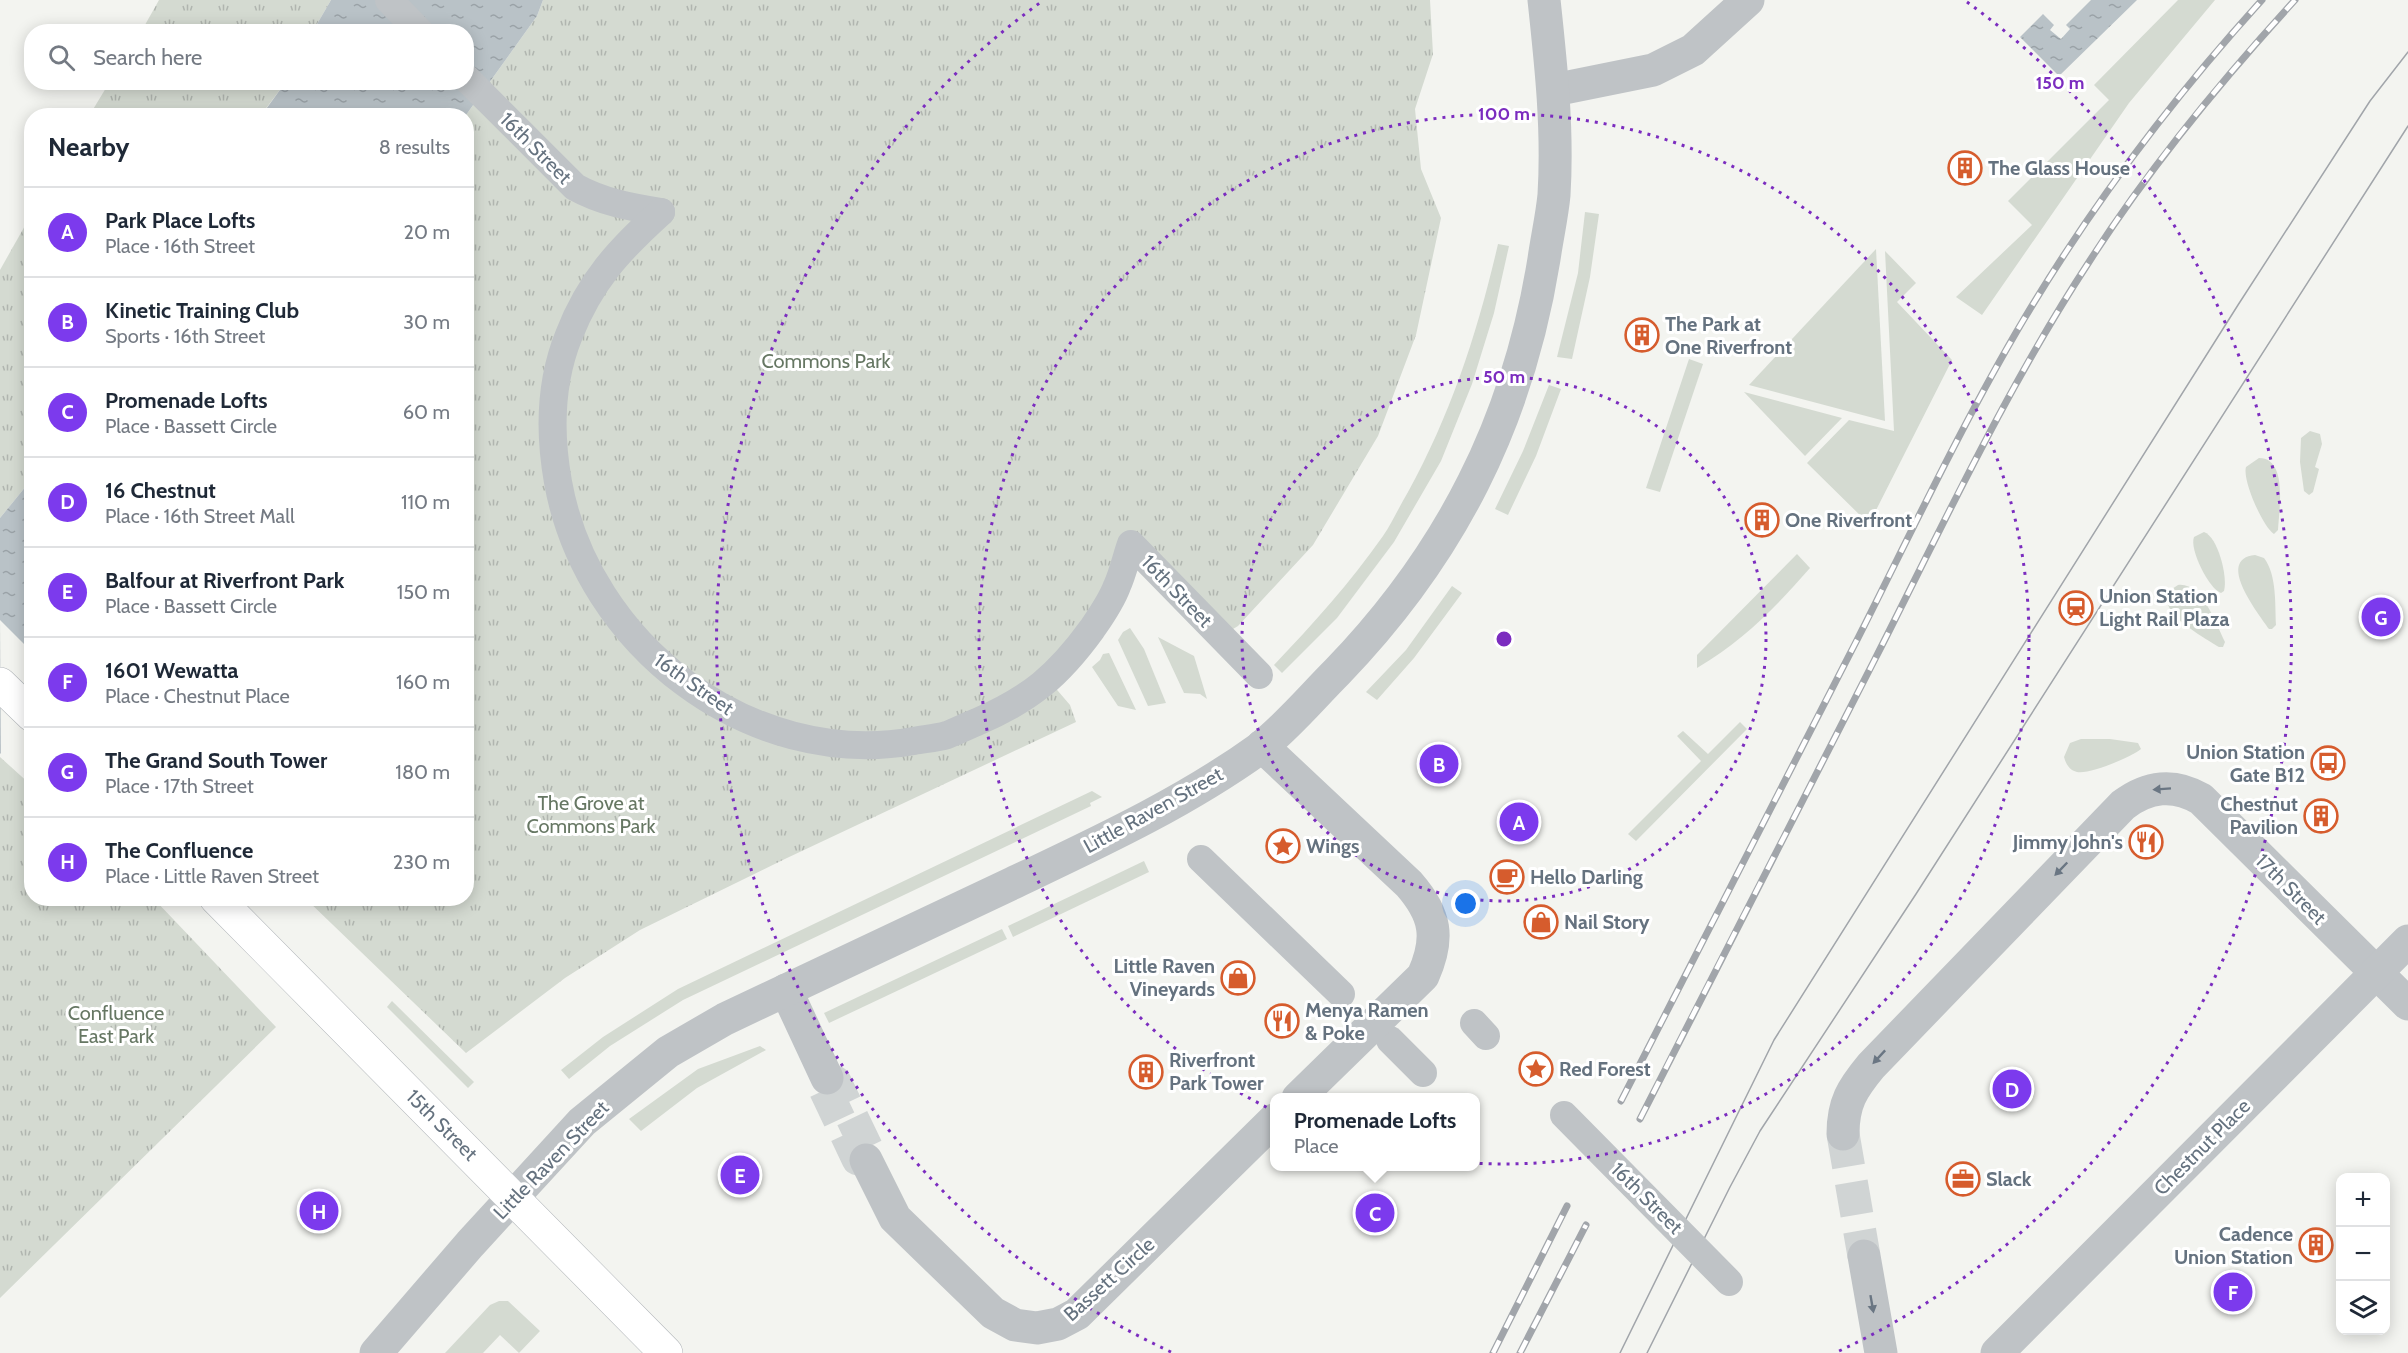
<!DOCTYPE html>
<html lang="en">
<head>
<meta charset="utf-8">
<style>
	:root { --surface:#fff; --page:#f6f6f7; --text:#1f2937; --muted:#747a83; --line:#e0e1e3; --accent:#7c3aed }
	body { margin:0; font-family:Cabin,sans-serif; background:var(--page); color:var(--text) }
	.controls { position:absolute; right:18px; bottom:18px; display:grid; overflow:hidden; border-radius:12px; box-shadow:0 3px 15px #0003 }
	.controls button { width:54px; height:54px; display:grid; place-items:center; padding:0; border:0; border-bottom:2px solid var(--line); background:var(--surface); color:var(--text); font:30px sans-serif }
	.you { position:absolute; left:1466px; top:904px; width:21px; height:21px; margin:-15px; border:4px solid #fff; border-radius:50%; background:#1a73e8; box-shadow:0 0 0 9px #1a73e833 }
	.badge { display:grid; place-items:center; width:39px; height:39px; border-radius:50%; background:var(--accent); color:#fff; font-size:20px; font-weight:700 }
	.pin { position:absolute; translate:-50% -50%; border:3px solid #fff; box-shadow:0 2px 6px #0006 }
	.popup { position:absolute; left:1270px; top:1093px; width:210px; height:78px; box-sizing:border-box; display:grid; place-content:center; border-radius:12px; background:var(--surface); filter:drop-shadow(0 2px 4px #0005); font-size:20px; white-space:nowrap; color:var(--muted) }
	.popup b { font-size:22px; color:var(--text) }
	.popup::after { content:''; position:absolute; left:50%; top:100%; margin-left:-12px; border:12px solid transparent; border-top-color:var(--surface) }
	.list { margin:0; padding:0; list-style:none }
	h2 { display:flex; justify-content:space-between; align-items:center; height:78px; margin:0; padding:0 24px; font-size:26px }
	h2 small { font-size:20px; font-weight:400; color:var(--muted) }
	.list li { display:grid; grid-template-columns:39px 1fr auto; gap:18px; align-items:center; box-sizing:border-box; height:90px; padding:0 24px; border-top:2px solid var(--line) }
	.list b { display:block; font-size:22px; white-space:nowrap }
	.list p { margin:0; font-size:20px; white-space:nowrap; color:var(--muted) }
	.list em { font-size:20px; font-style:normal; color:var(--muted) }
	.icon { flex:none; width:33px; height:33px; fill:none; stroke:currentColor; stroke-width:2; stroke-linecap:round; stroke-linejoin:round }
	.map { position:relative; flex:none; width:2408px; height:1353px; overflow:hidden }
	.search { position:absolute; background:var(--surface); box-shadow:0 3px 15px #0003; left:24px; top:24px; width:450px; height:66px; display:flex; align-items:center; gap:15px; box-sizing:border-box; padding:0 21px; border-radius:24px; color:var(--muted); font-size:22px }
	.panel { position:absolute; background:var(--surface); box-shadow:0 3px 15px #0003; left:24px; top:108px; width:450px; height:798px; border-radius:24px }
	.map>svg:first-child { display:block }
</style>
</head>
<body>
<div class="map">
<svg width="2408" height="1353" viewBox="0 0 2408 1353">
	<defs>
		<pattern id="park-tufts" width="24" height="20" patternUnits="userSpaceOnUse" patternTransform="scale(1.5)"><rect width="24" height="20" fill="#d4dad1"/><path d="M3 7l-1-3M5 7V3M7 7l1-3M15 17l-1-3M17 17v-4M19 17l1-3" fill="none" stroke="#b0b5af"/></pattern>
		<pattern id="water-ripples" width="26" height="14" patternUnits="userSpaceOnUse" patternTransform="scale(1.5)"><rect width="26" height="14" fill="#b9c2c7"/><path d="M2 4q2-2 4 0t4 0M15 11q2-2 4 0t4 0" fill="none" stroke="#9aa2a7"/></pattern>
	</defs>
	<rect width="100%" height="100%" fill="#f3f4f0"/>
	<g fill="#d4dad1">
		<polygon points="2178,0 2215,0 2129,103 1982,315 1956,297 2032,225 2008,201 2109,100 2094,85"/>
		<polygon points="1585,212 1599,214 1590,277 1572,359 1557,357 1578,273"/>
		<path d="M1498,244L1509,246L1494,313L1472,384L1441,461L1394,542L1337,618L1282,673L1274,665C1313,624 1350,583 1383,536C1392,523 1399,507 1408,492C1451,414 1478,331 1498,244Z"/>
		<polygon points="1876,249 1885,421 1749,385"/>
		<polygon points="1885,251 1916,283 1897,302 1952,360 1869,524 1807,463 1849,420 1894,431"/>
		<polygon points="1689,359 1703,364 1660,492 1646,488"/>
		<polygon points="1549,385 1561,389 1536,456 1508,515 1495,509 1523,451"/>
		<polygon points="1744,392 1842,418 1805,456"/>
		<polygon points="2310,431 2320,434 2322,444 2315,467 2319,469 2313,492 2309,495 2304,491 2300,462 2301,438"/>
		<path d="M2259,458C2288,458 2279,510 2278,530L2274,534C2263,527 2242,480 2246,467Z"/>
		<path d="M2204,532C2218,537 2228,577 2224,591L2221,593C2209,589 2189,549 2194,537Z"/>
		<path d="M1797,554L1810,568C1773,610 1745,639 1697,668V655Z"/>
		<path d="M2255,555L2264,558C2277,575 2275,605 2276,625L2272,629H2269C2258,613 2215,559 2255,555Z"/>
		<path d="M2178,585C2202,582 2216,624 2225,642L2223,647H2219C2202,636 2143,605 2178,585Z"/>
		<polygon points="1452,586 1462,593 1414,658 1377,700 1366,692 1406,650"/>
		<polygon points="1130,628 1144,649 1166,703 1148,706 1118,640 1123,632"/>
		<polygon points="1158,637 1194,656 1207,699 1200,694 1184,693"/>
		<polygon points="1109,653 1136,710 1118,706 1092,667 1100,660 1103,654"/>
		<polygon points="1740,722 1747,729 1636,841 1628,834 1701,761 1677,736 1683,731 1708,754"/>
		<path d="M2110,739L2138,743L2141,749C2132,757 2088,775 2077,772C2069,770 2066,764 2064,757L2070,743L2081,739Z"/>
		<polygon points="1092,791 1102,797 1090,803 1091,806 683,1000 610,1046 569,1079 561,1070 603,1037 678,989"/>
		<polygon points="1144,861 1149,872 1013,937 1008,926"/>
		<polygon points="1002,929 1007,939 829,1023 824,1013"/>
		<polygon points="392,1001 474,1082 468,1088 387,1007"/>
		<polygon points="760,1046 766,1050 697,1088 641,1131 629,1119 698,1069"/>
		<polygon points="499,1301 508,1301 540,1331 519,1353 500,1335 483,1353 445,1353 490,1305"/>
	</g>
	<g fill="url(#park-tufts)">
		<polygon points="159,0 331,0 313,31 141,32"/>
		<polygon points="543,0 1430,0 1433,54 1415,109 1421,169 1441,218 1416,335 1378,436 1313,545 1238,626 1228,632 1137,542 1052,684 1070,705 1076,722 787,858 640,930 565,978 466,1053 306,899 466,898 466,115 537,16"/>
		<polygon points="109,83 285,83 261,115 89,116"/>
		<polygon points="31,215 31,480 0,518 0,270"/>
		<polygon points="0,757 31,785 32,898 154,899 276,1027 0,1298"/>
	</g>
	<g fill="url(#water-ripples)">
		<polygon points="331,0 543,0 537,16 466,115 261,116 285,83 466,82 466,32 313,31"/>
		<polygon points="2091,0 2137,0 2059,76 2020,37 2043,14 2054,25 2050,30 2061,39 2070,29 2066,25"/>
		<polygon points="31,480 31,722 0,754 0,518"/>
	</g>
	<polygon fill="#f3f4f0" points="0,620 31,651 32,726 1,757"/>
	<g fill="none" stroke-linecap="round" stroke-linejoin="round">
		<g stroke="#d0d4d4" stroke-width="33" stroke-dasharray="33 16" stroke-linecap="butt">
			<polygon points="827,1078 835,1082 869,1153 866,1160 858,1159 824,1087"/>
			<polyline points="1843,1134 1864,1256"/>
		</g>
		<defs>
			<g id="secondary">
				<polyline points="0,684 32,715"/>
				<polyline points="216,898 666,1353"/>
			</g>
		</defs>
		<use href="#secondary" stroke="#b2b6ba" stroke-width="34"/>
		<g stroke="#bfc3c6" stroke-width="28">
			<polyline points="389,0 420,32"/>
			<path d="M466,78L575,187C602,202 630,207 661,212"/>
			<path d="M661,212C619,250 590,281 569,335C550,382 549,432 558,482C587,644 749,770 914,741C925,739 937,738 947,735C957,731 967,726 977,722C1030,699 1058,676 1092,629C1101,616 1111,602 1117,586C1123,573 1126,558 1131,544L1259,675"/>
			<polyline points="1201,859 1341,994"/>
			<polyline points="1474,1023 1486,1036"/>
			<polyline points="1390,1040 1423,1073"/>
		</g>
		<g stroke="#bfc3c6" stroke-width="33">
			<polyline points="1554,90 1653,70 1693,50 1748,0"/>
			<path d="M1262,746L1409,884C1436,915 1440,938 1423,976L1298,1098"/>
			<polyline points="786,990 827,1078"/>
			<path d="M1843,1134C1843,1103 1852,1089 1871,1066L2123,805C2148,786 2174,783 2201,799L2408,1004"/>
			<polyline points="866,1160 895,1218 993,1313 1015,1325 1037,1328 1058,1324 1077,1314 1274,1120"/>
			<polyline points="1864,1256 1881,1353"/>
			<path d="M376,1353L470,1244L582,1122L668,1052L725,1019C821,974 917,928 1013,883C1097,843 1184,803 1260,748C1288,726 1312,697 1337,672C1451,554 1518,421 1544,259C1547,238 1552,216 1554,195C1558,129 1551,65 1544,0"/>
			<polyline points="1997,1353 2408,941"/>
		</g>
		<use href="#secondary" stroke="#fff" stroke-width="33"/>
		<g stroke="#a1a5aa" stroke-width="1.5">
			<polyline points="1620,1353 1774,1040 2238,305 2370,101 2408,52"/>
			<polyline points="1647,1353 1730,1187 1760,1131 1916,894 2408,126"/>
		</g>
		<defs>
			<g id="rail">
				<path d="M1621,1101C1700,947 1779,792 1858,638C1912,531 1963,422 2024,319C2092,205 2173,98 2262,0"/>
				<path d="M1640,1119C1718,965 1797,812 1875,659C1943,525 2007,387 2089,262C2149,168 2220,82 2295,0"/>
				<polyline points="1493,1353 1567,1206"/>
				<polyline points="1520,1353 1586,1225"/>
			</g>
		</defs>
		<use href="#rail" stroke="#a1a5aa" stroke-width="7"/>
		<use href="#rail" stroke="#fff" stroke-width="4.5" stroke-dasharray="14" stroke-linecap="butt"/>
		<polyline stroke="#bfc3c6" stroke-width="28" points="1564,1115 1729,1282"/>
	</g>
	<defs><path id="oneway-solid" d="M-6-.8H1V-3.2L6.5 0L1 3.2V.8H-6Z" transform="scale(1.5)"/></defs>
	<g fill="#6a7683">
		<use href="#oneway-solid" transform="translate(2162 789) rotate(176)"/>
		<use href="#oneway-solid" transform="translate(2061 869) rotate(134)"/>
		<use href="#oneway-solid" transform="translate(1879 1057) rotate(133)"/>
		<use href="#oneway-solid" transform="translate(1872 1304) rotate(80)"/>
	</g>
	<g fill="none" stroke="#7b2cbf" stroke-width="3" stroke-dasharray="3 6">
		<circle cx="1504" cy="639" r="262"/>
		<circle cx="1504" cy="639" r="525"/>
		<path d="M1171 1352A787 787 0 0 1 1041 2M1967 2A787 787 0 0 1 1837 1352"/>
	</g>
	<defs>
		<symbol id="building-ring" viewBox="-11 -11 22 22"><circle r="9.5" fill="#fff" stroke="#d65c2d" stroke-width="1.5"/><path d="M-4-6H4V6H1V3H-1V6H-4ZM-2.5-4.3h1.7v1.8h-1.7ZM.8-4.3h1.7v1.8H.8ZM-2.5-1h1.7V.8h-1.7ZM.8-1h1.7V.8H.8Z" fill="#d65c2d"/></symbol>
		<symbol id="station-ring" viewBox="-11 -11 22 22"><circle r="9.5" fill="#fff" stroke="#d65c2d" stroke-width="1.5"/><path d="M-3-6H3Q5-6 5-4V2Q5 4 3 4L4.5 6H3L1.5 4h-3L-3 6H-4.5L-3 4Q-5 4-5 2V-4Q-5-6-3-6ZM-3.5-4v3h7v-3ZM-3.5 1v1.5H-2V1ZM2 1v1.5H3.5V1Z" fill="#d65c2d"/></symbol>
		<symbol id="bus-ring" viewBox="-11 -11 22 22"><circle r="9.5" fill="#fff" stroke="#d65c2d" stroke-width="1.5"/><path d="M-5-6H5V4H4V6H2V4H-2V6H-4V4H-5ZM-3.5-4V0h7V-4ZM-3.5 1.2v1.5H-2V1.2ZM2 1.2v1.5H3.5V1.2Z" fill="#d65c2d"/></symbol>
		<symbol id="restaurant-ring" viewBox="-11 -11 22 22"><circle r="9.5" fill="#fff" stroke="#d65c2d" stroke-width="1.5"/><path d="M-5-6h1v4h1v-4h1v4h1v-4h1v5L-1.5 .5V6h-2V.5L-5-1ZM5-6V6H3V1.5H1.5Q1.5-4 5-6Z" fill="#d65c2d"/></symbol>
		<symbol id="sight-ring" viewBox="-11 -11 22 22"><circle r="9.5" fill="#fff" stroke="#d65c2d" stroke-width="1.5"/><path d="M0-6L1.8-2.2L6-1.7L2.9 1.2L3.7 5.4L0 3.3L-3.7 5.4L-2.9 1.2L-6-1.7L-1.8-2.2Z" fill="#d65c2d"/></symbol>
		<symbol id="cafe-ring" viewBox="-11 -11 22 22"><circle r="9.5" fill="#fff" stroke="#d65c2d" stroke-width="1.5"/><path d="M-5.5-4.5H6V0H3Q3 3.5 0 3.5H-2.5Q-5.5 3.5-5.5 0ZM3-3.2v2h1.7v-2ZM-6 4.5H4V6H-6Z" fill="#d65c2d"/></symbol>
		<symbol id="shop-ring" viewBox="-11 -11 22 22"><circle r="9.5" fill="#fff" stroke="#d65c2d" stroke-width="1.5"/><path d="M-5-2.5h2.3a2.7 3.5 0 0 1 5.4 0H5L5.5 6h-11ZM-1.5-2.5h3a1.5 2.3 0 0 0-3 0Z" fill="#d65c2d"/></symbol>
		<symbol id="office-ring" viewBox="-11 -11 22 22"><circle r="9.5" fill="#fff" stroke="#d65c2d" stroke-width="1.5"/><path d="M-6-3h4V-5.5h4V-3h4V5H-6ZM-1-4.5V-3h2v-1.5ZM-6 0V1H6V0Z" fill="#d65c2d"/></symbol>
	</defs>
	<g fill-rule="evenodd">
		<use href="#building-ring" x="1946" y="149" width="38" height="38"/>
		<use href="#building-ring" x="1623" y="316" width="38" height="38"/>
		<use href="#building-ring" x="1743" y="501" width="38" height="38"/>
		<use href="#station-ring" x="2057" y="589" width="38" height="38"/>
		<use href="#bus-ring" x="2309" y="744" width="38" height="38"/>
		<use href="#building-ring" x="2302" y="797" width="38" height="38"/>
		<use href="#restaurant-ring" x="2127" y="823" width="38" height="38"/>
		<use href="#sight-ring" x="1264" y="827" width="38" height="38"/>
		<use href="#cafe-ring" x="1488" y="858" width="38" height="38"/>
		<use href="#shop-ring" x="1522" y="903" width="38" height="38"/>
		<use href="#shop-ring" x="1219" y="959" width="38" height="38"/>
		<use href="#restaurant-ring" x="1263" y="1002" width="38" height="38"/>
		<use href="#sight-ring" x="1517" y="1050" width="38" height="38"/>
		<use href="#building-ring" x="1127" y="1053" width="38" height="38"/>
		<use href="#office-ring" x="1944" y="1160" width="38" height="38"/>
		<use href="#building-ring" x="2297" y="1226" width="38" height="38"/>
	</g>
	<g text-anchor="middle" stroke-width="6" stroke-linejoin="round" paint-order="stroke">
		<g font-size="20" fill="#65727f" stroke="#fff">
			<text transform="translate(536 148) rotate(45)" y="7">16th Street</text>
			<text transform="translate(1177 591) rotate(46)" y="7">16th Street</text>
			<text transform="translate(694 684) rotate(35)" y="7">16th Street</text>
			<text transform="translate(1153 810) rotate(-29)" y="7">Little Raven Street</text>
			<text transform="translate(2291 889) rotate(45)" y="7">17th Street</text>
			<text transform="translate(442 1125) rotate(45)" y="7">15th Street</text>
			<text transform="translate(2202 1147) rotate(-45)" y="7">Chestnut Place</text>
			<text transform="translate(551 1160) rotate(-46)" y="7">Little Raven Street</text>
			<text transform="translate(1647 1198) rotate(45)" y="7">16th Street</text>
			<text transform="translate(1109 1279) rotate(-42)" y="7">Bassett Circle</text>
		</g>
		<g font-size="20" font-weight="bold" fill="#65727f" stroke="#fff" text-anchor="start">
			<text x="1988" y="175">The Glass House</text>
			<text x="1665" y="331">The Park at<tspan x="1665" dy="23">One Riverfront</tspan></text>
			<text x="1785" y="527">One Riverfront</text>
			<text x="2099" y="603">Union Station<tspan x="2099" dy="23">Light Rail Plaza</tspan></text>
			<text x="2305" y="759" text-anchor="end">Union Station<tspan x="2305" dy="23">Gate B12</tspan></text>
			<text x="2298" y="811" text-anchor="end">Chestnut<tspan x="2298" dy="23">Pavilion</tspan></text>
			<text x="2123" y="849" text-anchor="end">Jimmy John's</text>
			<text x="1306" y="853">Wings</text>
			<text x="1530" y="884">Hello Darling</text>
			<text x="1564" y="929">Nail Story</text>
			<text x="1215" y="973" text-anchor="end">Little Raven<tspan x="1215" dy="23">Vineyards</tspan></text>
			<text x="1305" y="1017">Menya Ramen<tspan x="1305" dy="23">&amp; Poke</tspan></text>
			<text x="1169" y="1067">Riverfront<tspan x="1169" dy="23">Park Tower</tspan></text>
			<text x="1559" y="1076">Red Forest</text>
			<text x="1986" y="1186">Slack</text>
			<text x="2293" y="1241" text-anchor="end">Cadence<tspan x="2293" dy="23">Union Station</tspan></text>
		</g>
		<g font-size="20" fill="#667763" stroke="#fff">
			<text x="826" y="368">Commons Park</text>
			<text x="591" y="810">The Grove at<tspan x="591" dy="23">Commons Park</tspan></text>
			<text x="116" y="1020">Confluence<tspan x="116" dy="23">East Park</tspan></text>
		</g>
	</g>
	<circle cx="1504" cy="639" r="9" fill="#7b2cbf" stroke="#fff" stroke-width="3"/>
	<g font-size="18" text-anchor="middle" font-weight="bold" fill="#7b2cbf" stroke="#fff" stroke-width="6" stroke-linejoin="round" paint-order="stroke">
		<text x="2060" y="89">150 m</text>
		<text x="1504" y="120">100 m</text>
		<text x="1504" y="383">50 m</text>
	</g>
</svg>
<div class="controls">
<button>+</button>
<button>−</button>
<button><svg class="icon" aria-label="layers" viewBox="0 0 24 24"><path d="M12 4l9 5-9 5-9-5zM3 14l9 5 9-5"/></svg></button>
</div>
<div class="you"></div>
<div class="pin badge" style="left:1519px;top:822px">A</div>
<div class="pin badge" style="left:1439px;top:764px">B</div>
<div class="pin badge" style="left:1375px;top:1213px">C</div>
<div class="popup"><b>Promenade Lofts</b>Place</div>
<div class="pin badge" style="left:2012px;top:1089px">D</div>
<div class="pin badge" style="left:740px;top:1175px">E</div>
<div class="pin badge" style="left:2233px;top:1292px">F</div>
<div class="pin badge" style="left:2381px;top:617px">G</div>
<div class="pin badge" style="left:319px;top:1211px">H</div>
<div class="search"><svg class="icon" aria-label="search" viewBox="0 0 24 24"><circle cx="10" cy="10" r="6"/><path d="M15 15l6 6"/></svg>Search here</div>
<section class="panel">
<h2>Nearby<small>8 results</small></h2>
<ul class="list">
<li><span class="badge">A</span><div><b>Park Place Lofts</b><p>Place · 16th Street</p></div><em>20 m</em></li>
<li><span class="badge">B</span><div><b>Kinetic Training Club</b><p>Sports · 16th Street</p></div><em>30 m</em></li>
<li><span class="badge">C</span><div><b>Promenade Lofts</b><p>Place · Bassett Circle</p></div><em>60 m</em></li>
<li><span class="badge">D</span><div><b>16 Chestnut</b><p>Place · 16th Street Mall</p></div><em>110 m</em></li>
<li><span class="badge">E</span><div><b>Balfour at Riverfront Park</b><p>Place · Bassett Circle</p></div><em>150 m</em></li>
<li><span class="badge">F</span><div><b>1601 Wewatta</b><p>Place · Chestnut Place</p></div><em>160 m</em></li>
<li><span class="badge">G</span><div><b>The Grand South Tower</b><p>Place · 17th Street</p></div><em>180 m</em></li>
<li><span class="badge">H</span><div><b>The Confluence</b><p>Place · Little Raven Street</p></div><em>230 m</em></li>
</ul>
</section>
</div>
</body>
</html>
